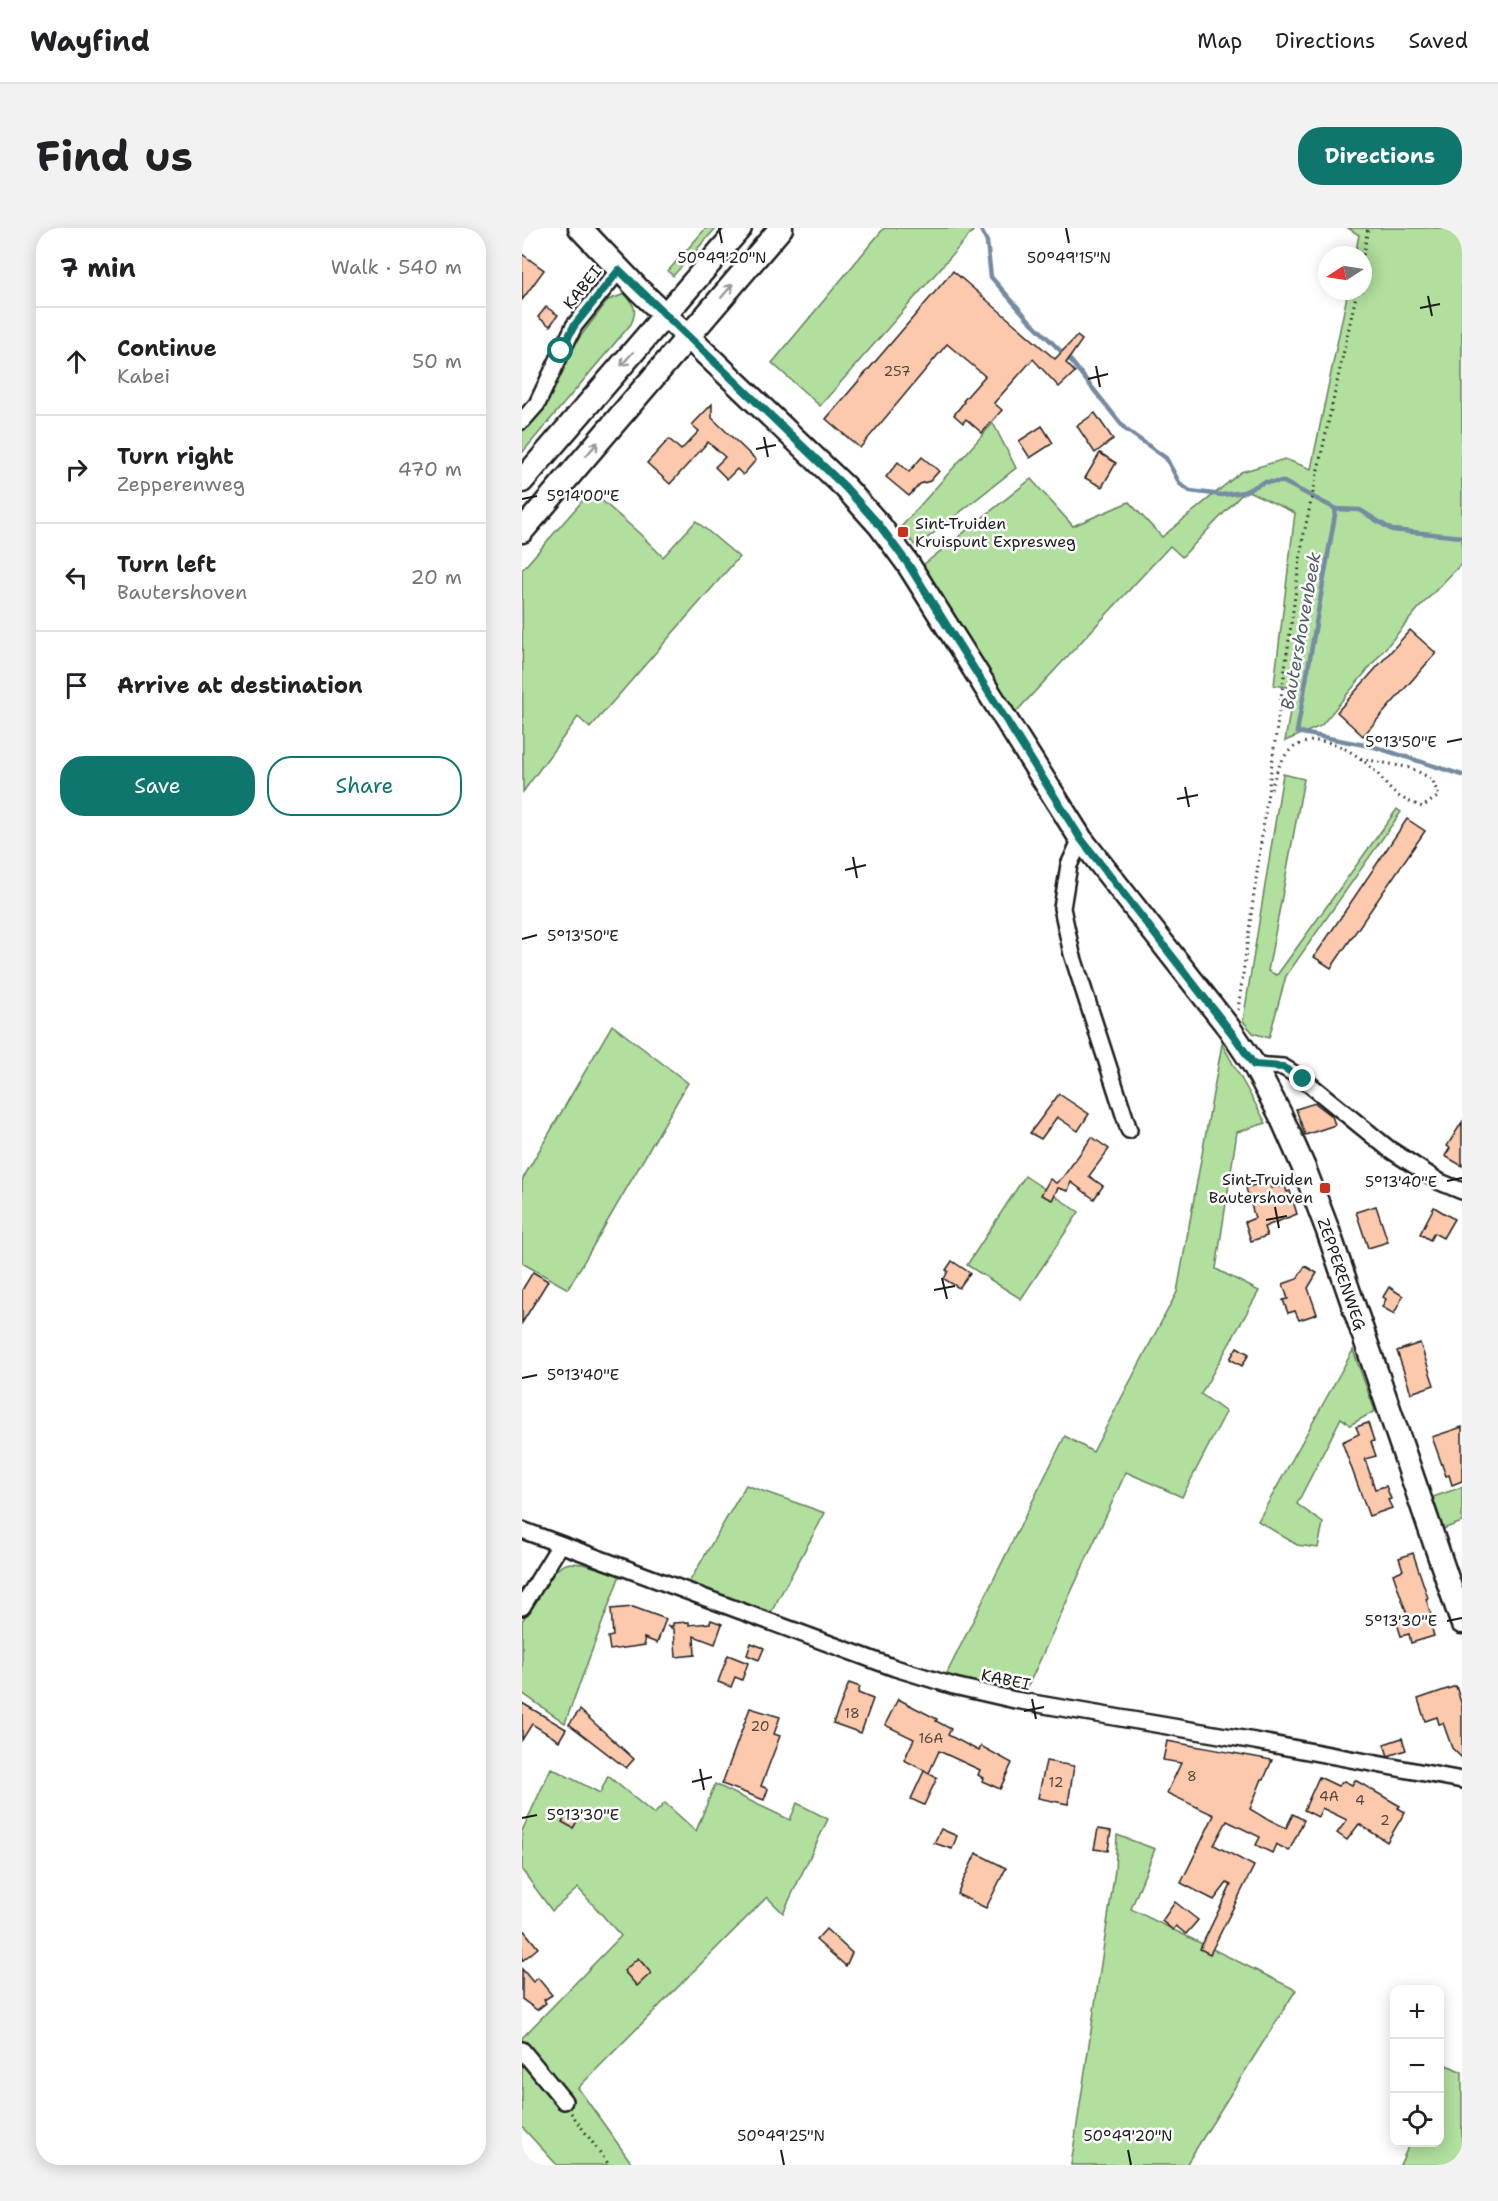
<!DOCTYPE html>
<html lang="en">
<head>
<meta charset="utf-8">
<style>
	:root { --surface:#fff; --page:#f2f2f2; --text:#202124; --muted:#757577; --line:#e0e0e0; --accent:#0f766e }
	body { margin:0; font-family:"Shantell Sans",sans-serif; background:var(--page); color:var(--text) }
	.controls { position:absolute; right:18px; bottom:18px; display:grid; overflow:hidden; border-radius:12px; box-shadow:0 3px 15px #0003 }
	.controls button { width:54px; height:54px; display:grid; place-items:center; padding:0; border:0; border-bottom:2px solid var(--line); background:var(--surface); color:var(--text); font:30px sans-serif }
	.compass { position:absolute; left:796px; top:18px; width:54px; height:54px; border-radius:50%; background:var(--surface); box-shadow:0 3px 15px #0003; rotate:258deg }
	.stop { position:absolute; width:18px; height:18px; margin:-14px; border:4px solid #0f766e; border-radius:50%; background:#fff }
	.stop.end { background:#0f766e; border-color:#fff; box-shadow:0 2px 6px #0008 }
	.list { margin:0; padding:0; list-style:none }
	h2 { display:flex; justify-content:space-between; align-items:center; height:78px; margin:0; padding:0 24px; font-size:26px }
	h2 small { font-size:20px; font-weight:400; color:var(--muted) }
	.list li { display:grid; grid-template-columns:39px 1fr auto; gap:18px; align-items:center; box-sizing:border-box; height:108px; padding:0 24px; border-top:2px solid var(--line) }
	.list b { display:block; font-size:22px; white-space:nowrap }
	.list p { margin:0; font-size:20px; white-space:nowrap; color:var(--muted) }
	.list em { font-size:20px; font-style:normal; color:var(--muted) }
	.actions { display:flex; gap:12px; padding:18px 24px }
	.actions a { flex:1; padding:14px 0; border:2px solid var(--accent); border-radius:24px; text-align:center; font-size:21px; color:var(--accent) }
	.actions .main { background:var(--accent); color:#fff }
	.icon { flex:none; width:33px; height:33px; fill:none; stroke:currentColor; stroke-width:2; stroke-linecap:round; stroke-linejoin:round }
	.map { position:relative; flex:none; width:940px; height:1937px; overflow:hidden; border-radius:24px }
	header { display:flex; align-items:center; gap:36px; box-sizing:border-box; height:84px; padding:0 30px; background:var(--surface); border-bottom:2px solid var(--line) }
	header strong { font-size:28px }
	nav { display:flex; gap:33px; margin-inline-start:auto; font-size:21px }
	.intro { display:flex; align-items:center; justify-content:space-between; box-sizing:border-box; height:144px; padding:0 36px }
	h1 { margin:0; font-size:42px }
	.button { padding:15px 27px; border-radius:24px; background:var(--accent); color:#fff; font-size:21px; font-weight:700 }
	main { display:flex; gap:36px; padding:0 36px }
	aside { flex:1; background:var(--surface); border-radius:24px; box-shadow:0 3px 15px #0003 }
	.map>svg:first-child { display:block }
</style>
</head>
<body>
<header>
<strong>Wayfind</strong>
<nav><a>Map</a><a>Directions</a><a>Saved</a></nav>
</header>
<div class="intro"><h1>Find us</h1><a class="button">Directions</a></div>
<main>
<aside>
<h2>7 min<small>Walk · 540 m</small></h2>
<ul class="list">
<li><svg class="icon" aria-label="ahead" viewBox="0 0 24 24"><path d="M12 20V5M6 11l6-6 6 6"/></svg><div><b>Continue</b><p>Kabei</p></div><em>50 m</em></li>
<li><svg class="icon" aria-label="right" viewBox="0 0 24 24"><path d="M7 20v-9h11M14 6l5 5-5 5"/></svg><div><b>Turn right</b><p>Zepperenweg</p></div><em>470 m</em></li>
<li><svg class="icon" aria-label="left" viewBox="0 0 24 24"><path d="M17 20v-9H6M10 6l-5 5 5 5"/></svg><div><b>Turn left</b><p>Bautershoven</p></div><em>20 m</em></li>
<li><svg class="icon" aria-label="arrive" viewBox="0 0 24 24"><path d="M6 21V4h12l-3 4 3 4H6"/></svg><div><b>Arrive at destination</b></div></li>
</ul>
<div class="actions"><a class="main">Save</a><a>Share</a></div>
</aside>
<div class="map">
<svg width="940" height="1937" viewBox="0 0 940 1937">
	<rect width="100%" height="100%" fill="#fff"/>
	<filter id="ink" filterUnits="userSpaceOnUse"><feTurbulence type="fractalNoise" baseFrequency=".0167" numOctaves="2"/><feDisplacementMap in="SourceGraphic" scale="12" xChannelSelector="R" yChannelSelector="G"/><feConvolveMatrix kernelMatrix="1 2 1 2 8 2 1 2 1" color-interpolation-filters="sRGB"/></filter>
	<g filter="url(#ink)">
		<g fill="#b0df9e" stroke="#667e5d" stroke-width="1.5">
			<polygon points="184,0 194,0 151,48 146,43"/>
			<polygon points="362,0 449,0 451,3 298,178 250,135"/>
			<polygon points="826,0 940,0 940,335 896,381 799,498 763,513 772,460 752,457 773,285 724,262 660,329 648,318 493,485 401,337 509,251 551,298 607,274 640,309 719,244 763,231 789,241 826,63 841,63 841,27 833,27 837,7"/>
			<path d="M103,66C112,77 116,82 109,96L0,225V204L15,185L42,130L86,72Z"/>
			<polygon points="471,195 494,240 394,319 379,299"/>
			<polygon points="69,263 117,305 141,329 174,293 217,329 68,500 56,489 1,564 0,342"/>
			<polygon points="761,546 782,551 746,743 755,747 875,581 879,584 764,748 747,810 731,805 721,793"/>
			<polygon points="90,797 166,855 46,1061 0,1035 0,952"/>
			<polygon points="700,816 744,895 715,904 694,1041 737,1063 679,1166 704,1184 660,1269 604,1244 503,1465 423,1449 543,1208 571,1224 655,1064"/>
			<polygon points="503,948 557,984 499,1071 445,1037"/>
			<polygon points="831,1122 853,1183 828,1197 819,1190 775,1276 801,1295 796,1320 775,1317 736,1293"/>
			<polygon points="224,1257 303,1285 247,1388 166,1356"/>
			<polygon points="940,1259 940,1294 921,1301 911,1269"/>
			<polygon points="48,1335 61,1336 98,1347 43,1495 0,1465 0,1393 33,1343 41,1337"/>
			<polygon points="29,1540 78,1565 86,1548 132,1586 143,1575 174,1603 193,1556 268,1592 275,1575 306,1591 261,1685 245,1669 56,1860 111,1937 35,1937 0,1899 0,1834 36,1880 46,1870 0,1814 0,1810 99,1708 56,1660 30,1683 0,1642 0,1603"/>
			<polygon points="595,1607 633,1621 609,1681 774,1762 664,1937 549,1937 593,1642"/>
			<polygon points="925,1837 940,1844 940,1937 878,1937 888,1915 918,1914 918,1853"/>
		</g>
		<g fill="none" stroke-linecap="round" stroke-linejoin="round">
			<g stroke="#758ba1" stroke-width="4.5">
				<polyline points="458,0 465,14 469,49 506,91 549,133 603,201 644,230 658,256 668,263 700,267 722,264 742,254 762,254 814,281 838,282 870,302 940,309"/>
				<polyline points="814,281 775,504 853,519 940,547"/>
			</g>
		</g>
		<g fill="#fcc9ad" stroke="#1c1c1c" stroke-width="1.5">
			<polygon points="0,26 22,42 0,72"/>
			<polygon points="431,43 533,131 555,108 560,112 544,135 553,144 537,159 511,131 472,175 480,182 460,205 444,191 441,195 432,187 442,174 441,173 463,148 425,116 338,220 304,191"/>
			<polygon points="24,79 36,87 28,98 16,89"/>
			<polygon points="190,176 190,190 234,232 221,247 215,241 205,251 193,239 203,229 186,214 148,256 125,235 147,211 159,222 177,203 170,197"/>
			<polygon points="573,185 591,211 573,225 555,198"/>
			<polygon points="520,198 531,215 508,230 497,213"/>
			<polygon points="578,225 594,235 580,259 563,250"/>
			<polygon points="400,229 417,243 408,253 398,256 387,268 364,249 376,234 387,244"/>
			<polygon points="888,402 914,425 841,508 815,484"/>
			<polygon points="885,591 903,603 809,740 792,729"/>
			<polygon points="537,866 567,886 556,903 535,889 519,911 508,905"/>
			<polygon points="793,875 810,888 813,897 783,907 774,881"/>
			<polygon points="940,894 940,938 923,928 928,920 925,918"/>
			<polygon points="570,909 587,921 567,948 581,958 572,971 549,954 546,963 536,960 530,972 519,967 528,951 534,955 541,949"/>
			<polygon points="747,952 749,960 763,958 765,964 768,963 775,986 742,999 745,1008 729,1013 723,994 733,990 724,960"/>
			<polygon points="854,978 866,1014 846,1020 834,984"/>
			<polygon points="912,979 932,991 921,1010 912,1005 908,1012 898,1006"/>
			<polygon points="430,1033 448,1045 437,1060 422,1051 426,1043 424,1042"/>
			<polygon points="783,1038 795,1045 786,1060 795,1086 777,1092 773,1083 766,1085 761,1072 766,1071 761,1056 775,1051"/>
			<polygon points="11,1044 26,1053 0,1095 0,1062"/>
			<polygon points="867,1059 881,1068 872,1086 860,1079 864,1071 861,1069"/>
			<polygon points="898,1115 912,1157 889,1165 875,1123"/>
			<polygon points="715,1119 727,1126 720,1138 708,1131"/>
			<polygon points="846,1195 852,1213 849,1214 854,1228 843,1231 853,1261 864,1258 869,1271 866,1272 870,1280 847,1288 820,1214 837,1206 834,1199"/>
			<polygon points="940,1199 940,1253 930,1257 927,1247 924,1248 910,1209"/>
			<polygon points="891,1325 906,1370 904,1371 911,1393 908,1394 912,1408 889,1415 887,1406 879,1408 875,1395 887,1392 871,1346 881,1342 877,1330"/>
			<polygon points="111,1379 144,1391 135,1415 122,1410 123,1417 88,1422 86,1409 91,1408 89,1381"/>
			<polygon points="189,1392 200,1396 193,1416 172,1408 173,1427 154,1429 152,1401 145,1398 151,1398 151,1395 167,1394 167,1397 188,1395"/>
			<polygon points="229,1415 242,1420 237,1432 225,1427"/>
			<polygon points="206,1427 226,1435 220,1452 213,1449 209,1459 196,1454"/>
			<polygon points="327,1455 338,1459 336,1465 351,1471 339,1505 311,1495"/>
			<polygon points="934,1458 940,1478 940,1530 930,1520 921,1495 917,1496 915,1489 903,1493 896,1471"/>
			<polygon points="376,1471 415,1491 414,1493 429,1501 426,1507 457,1523 459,1518 490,1535 478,1561 460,1553 461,1550 456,1547 458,1542 417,1523 407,1545 382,1532 392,1511 363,1497"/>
			<polygon points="0,1475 44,1501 37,1513 10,1496 0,1512"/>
			<polygon points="228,1480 258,1489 252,1506 258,1508 239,1558 246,1561 242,1572 200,1556"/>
			<polygon points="58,1482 112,1531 104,1540 47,1496"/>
			<polygon points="880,1510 884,1522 866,1528 862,1516"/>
			<polygon points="645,1513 750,1532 742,1551 740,1551 728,1581 746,1592 746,1591 764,1600 771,1586 782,1592 767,1623 754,1616 750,1625 734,1617 738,1609 705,1593 692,1617 732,1638 688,1726 678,1721 709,1657 705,1655 692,1672 659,1655 692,1587 645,1565 659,1535 641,1532"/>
			<polygon points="524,1533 552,1538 546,1576 516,1570"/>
			<polygon points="402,1543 415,1550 402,1577 389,1571"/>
			<polygon points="797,1549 816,1558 822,1553 830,1557 833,1552 878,1578 876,1580 883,1584 865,1614 837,1596 825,1612 815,1605 825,1592 800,1580 796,1589 782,1582"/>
			<polygon points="47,1583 57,1590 51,1600 40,1594"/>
			<polygon points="419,1601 435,1608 430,1621 412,1615"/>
			<polygon points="576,1601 589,1603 586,1623 572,1621"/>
			<polygon points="454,1625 484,1640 464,1680 435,1666"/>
			<polygon points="653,1674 676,1692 664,1706 654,1698 651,1702 640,1693"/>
			<polygon points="0,1700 16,1720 0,1733"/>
			<polygon points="304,1701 330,1725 324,1738 294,1712"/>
			<polygon points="116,1730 129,1745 115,1758 102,1743"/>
			<polygon points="0,1741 11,1754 16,1750 30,1767 22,1772 24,1775 15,1782 0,1771"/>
		</g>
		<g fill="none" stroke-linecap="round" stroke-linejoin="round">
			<defs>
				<g id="street">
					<polyline points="0,193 15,176 52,98 97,42"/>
					<polyline points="559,611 547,637 540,680 550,726 607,902"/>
					<polyline points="732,837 761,839 781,851 867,921 918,954 940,963"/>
					<polyline points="0,1302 373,1440 432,1458 493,1472 733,1513 940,1552"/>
					<polyline points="0,1379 38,1317"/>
					<polyline points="0,1822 42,1873"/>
				</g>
				<g id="secondary">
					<polyline points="58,0 117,62 323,259 358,298 386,336 559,611 707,800 732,837 758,886 782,940 806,1003 940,1394"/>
					<polyline points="0,253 218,0"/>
					<polyline points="0,303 259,0"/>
				</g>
			</defs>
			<use href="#street" stroke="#1c1c1c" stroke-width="20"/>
			<use href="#secondary" stroke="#1c1c1c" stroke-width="27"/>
			<g stroke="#1c1c1c" stroke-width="3" stroke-dasharray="1.5 4.5" stroke-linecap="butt">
				<polyline points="841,27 846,0"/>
				<path d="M749,561C753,547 760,525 774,518C802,503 833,524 853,543C860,550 866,561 875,567C882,572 892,575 900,579L917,568L910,551L889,540L836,530"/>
				<polyline points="716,782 781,310 835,63"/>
				<polyline points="49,1885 87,1937"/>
			</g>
			<use href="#street" stroke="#fff" stroke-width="15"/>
			<use href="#secondary" stroke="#fff" stroke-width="22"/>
		</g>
		<defs><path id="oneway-shaft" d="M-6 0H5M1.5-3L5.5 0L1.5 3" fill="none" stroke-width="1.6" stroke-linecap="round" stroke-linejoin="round" transform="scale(1.5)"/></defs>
		<g stroke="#999">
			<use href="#oneway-shaft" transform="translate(205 63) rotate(-49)"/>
			<use href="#oneway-shaft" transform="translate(105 131) rotate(131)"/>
			<use href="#oneway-shaft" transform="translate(70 221) rotate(-49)"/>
		</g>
	</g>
	<g fill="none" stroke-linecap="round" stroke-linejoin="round" filter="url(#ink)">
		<polyline stroke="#0f766e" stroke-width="8" points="39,123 52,98 97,42 323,259 358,298 386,336 559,611 712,808 732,837 761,839 781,851"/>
	</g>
	<path fill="none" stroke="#1c1c1c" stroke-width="2" d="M197,0L200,15M544,0L547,15M906,68L910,88M898,80L918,76M574,138L578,159M566,151L586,146M242,209L246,229M234,221L254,217M0,271L15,268M925,514L940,511M663,559L667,579M655,571L676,567M331,629L335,650M323,642L344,637M0,711L15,707M925,953L940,950M753,979L757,1000M744,992L765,988M420,1050L425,1071M412,1062L433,1058M0,1150L15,1147M925,1393L940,1390M510,1471L514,1491M502,1483L522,1479M178,1541L182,1562M170,1554L190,1549M0,1590L15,1587M259,1922L262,1937M606,1922L609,1937"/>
	<g fill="#c8321e" stroke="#fff" stroke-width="2">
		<rect x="375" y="298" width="12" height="12" rx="3"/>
		<rect x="797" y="954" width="12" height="12" rx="3"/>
	</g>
	<g text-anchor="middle" stroke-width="5" stroke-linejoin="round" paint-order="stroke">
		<g font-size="14" fill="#544740">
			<text x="375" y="148">257</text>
			<text x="330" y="1490">18</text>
			<text x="238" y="1503">20</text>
			<text x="409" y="1515">16A</text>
			<text x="670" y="1553">8</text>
			<text x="534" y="1559">12</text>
			<text x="807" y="1573">4A</text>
			<text x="838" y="1577">4</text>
			<text x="863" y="1597">2</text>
		</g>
		<g font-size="16" fill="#1c1c1c" stroke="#fff">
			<text transform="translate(60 59) rotate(-51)" y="6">KABEI</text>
			<text transform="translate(820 1046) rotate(71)" y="6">ZEPPERENWEG</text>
			<text transform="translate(484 1451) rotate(12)" y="6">KABEI</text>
		</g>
		<g font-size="16" fill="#1c1c1c" stroke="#fff" text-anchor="start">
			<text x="393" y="301">Sint-Truiden<tspan x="393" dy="18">Kruispunt Expresweg</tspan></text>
			<text x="791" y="957" text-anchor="end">Sint-Truiden<tspan x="791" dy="18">Bautershoven</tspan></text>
		</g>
		<g font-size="18" font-style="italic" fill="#505d69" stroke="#fff">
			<text transform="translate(779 403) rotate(-80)" y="6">Bautershovenbeek</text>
		</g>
	</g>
	<g font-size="15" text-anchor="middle" fill="#1c1c1c" stroke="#fff" stroke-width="5" stroke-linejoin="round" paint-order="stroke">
		<text x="200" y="35">50°49'20"N</text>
		<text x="547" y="35">50°49'15"N</text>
		<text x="61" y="273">5°14'00"E</text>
		<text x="879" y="519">5°13'50"E</text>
		<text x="61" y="713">5°13'50"E</text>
		<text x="879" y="959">5°13'40"E</text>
		<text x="61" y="1152">5°13'40"E</text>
		<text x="879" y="1398">5°13'30"E</text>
		<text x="61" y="1592">5°13'30"E</text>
		<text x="259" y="1913">50°49'25"N</text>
		<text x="606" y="1913">50°49'20"N</text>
	</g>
</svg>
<div class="controls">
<button>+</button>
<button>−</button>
<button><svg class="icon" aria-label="locate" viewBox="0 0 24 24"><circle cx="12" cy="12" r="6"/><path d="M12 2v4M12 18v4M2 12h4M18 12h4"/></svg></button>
</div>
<svg class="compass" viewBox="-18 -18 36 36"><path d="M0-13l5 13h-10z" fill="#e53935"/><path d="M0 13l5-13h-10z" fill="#757577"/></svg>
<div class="stop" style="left:39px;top:123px"></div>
<div class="stop end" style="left:781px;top:851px"></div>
</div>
</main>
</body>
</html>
